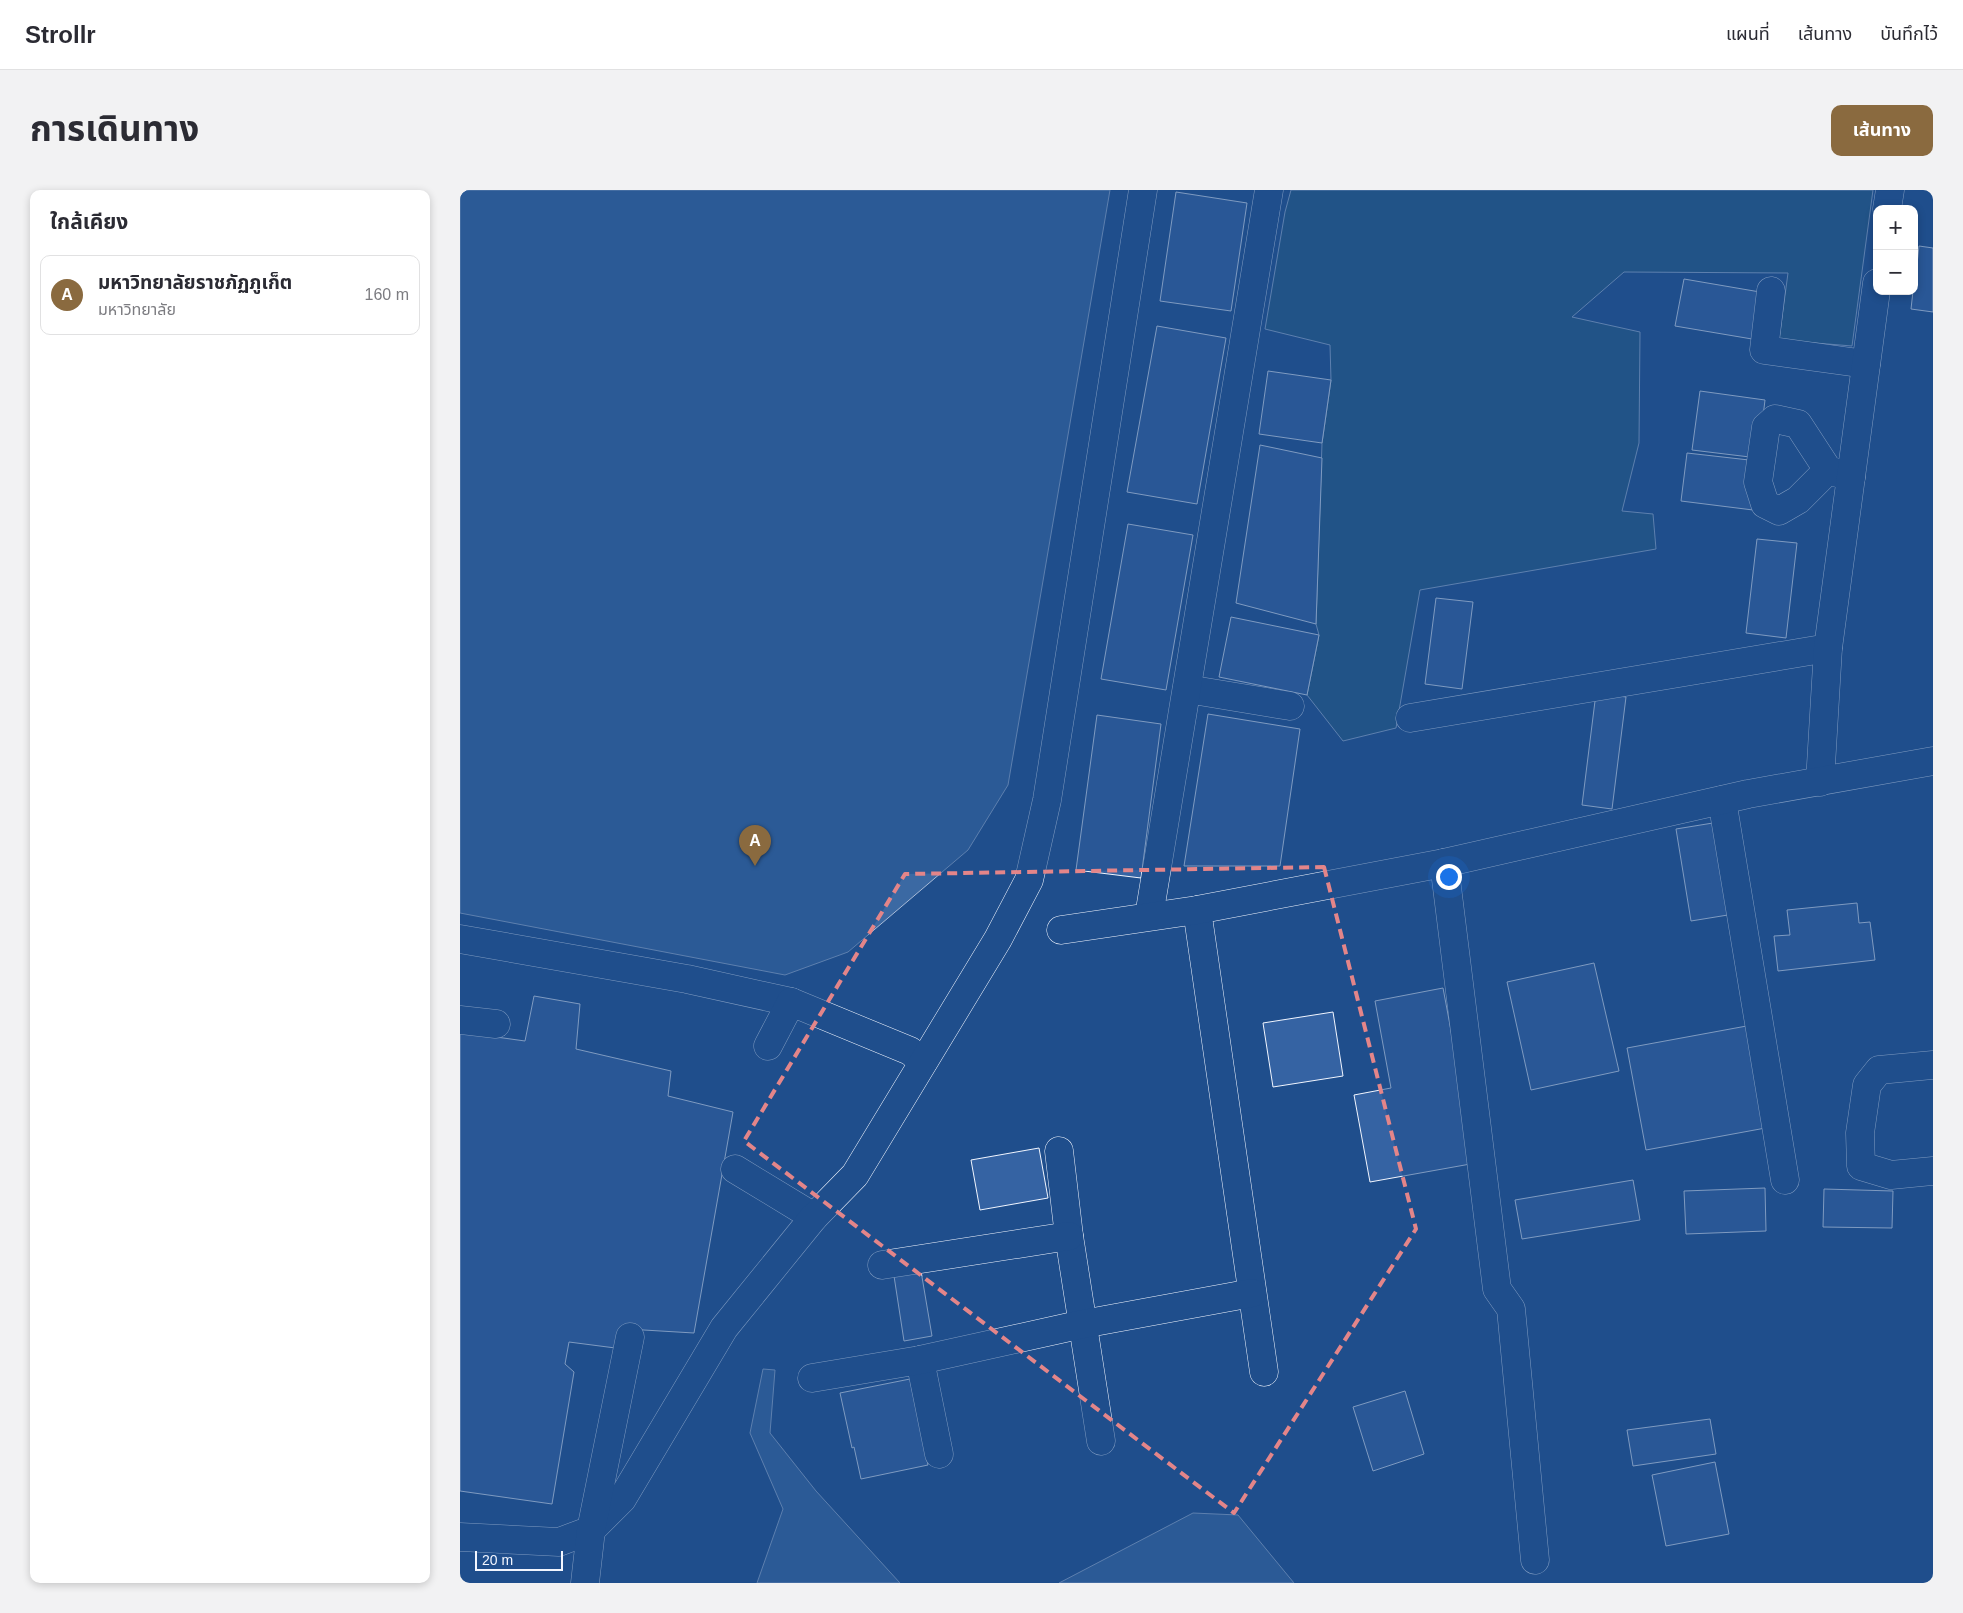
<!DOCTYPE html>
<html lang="th">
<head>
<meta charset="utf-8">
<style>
	:root { --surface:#fff; --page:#f2f2f3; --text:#2b2b33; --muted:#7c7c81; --line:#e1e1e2; --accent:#8a6a3f }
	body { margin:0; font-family:Helvetica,"Noto Sans Thai",sans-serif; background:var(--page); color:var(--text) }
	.controls { position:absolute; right:15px; top:15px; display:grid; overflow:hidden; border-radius:10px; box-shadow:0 2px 8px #0003 }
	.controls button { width:45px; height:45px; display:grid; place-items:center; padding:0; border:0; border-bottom:1px solid var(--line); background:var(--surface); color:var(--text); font:25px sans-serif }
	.scale { position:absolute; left:15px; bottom:12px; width:88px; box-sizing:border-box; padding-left:5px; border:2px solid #f2f6ff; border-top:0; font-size:14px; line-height:18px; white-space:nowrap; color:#f2f6ff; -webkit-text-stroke:4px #1f4e8c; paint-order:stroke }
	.you { position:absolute; left:988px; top:686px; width:18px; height:18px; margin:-12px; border:4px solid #fff; border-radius:50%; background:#1a73e8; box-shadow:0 0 0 8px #1a73e833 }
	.badge { display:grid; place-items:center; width:32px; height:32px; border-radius:50%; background:var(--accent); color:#fff; font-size:16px; font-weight:700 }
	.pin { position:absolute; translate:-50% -41px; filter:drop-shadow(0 1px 2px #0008) }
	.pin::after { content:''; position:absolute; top:26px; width:18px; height:15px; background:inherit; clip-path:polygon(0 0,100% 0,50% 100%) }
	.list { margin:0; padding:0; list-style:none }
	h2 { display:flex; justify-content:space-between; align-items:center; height:65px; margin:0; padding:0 20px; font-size:21px }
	h2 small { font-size:16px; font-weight:400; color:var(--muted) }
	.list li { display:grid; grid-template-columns:32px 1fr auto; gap:15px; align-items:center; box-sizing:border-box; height:80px; margin:0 10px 10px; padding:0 10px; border:1px solid var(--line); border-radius:10px }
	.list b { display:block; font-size:19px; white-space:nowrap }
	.list p { margin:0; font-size:16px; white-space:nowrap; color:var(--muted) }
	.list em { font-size:16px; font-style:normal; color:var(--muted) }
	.map { position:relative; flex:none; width:1473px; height:1393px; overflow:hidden; border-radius:10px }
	header { display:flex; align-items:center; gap:30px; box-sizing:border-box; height:70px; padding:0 25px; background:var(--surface); border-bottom:1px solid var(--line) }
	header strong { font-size:24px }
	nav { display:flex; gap:28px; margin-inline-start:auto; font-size:18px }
	.intro { display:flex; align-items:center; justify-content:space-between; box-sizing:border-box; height:120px; padding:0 30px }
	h1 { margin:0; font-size:35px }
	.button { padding:12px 22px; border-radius:10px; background:var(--accent); color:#fff; font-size:18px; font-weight:700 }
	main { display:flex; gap:30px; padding:0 30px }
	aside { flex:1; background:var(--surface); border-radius:10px; box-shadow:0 2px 8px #0003 }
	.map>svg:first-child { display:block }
</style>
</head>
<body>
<header>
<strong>Strollr</strong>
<nav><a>แผนที่</a><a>เส้นทาง</a><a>บันทึกไว้</a></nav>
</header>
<div class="intro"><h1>การเดินทาง</h1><a class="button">เส้นทาง</a></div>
<main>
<aside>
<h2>ใกล้เคียง<small></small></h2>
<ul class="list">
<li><span class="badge">A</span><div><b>มหาวิทยาลัยราชภัฏภูเก็ต</b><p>มหาวิทยาลัย</p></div><em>160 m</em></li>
</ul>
</aside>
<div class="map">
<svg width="1473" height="1393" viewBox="0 0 1473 1393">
	<rect width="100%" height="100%" fill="#1f4e8c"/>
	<polygon fill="#245a82" stroke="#a8bbd7" points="831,0 1413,0 1392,156 1319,150 1328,83 1164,82 1112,127 1180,142 1179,253 1162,321 1193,324 1196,359 960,400 936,538 883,551 847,505 859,445 856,434 862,253 871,190 870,155 805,139 825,22"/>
	<g fill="#3b69a3" stroke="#a8bbd7">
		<polygon points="0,0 650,0 548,595 508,660 388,762 325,785 0,723"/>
		<polygon points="303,1179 315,1180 310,1243 356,1301 440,1393 297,1393 323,1319 290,1243"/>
		<polygon points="733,1323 778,1325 834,1393 599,1393"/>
	</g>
	<g fill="#3563a3" stroke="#f2f6ff">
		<polygon points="716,2 787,13 771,121 700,111"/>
		<polygon points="1459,56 1473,58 1473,122 1451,119 1453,101 1454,101"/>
		<polygon points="1224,89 1300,102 1292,149 1215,136"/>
		<polygon points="697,136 766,148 737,314 667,302"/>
		<polygon points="808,181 871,190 862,253 799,244"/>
		<polygon points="1240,201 1305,210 1298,268 1232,260"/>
		<polygon points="800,255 862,268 856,434 776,413"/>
		<polygon points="1227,263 1298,271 1293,320 1221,311"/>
		<polygon points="668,334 733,345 706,500 641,489"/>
		<polygon points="1297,349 1337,353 1326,448 1286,443"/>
		<polygon points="976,408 1013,412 1002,499 965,494"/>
		<polygon points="771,427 859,445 847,505 759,487"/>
		<polygon points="1136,503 1166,507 1152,619 1122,615"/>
		<polygon points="748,524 840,539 820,676 724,676"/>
		<polygon points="637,525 701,534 681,688 616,680"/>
		<polygon points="1259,632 1274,724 1231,731 1216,639"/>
		<polygon points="1397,713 1399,733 1410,732 1415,770 1318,781 1314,746 1330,745 1327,720"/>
		<polygon points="1134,773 1159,881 1071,900 1047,792"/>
		<polygon points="983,798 1016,973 910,992 894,905 931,898 915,811"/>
		<polygon points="74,806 120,814 116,859 211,881 208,906 273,922 234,1143 167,1139 163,1159 109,1152 105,1174 114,1182 92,1314 0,1301 0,842 65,851"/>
		<polygon points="873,822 883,886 813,897 803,833"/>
		<polygon points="1292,835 1311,937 1186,960 1167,858"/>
		<polygon points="579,958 588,1008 520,1020 511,970"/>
		<polygon points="1173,990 1180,1030 1062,1049 1055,1010"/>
		<polygon points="1305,998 1306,1041 1226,1044 1224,1001"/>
		<polygon points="1364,999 1433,1001 1432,1038 1363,1037"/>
		<polygon points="461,1081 472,1146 444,1151 434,1086"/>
		<polygon points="450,1189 468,1275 401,1289 394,1257 392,1258 380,1203"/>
		<polygon points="945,1201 964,1264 913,1281 893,1217"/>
		<polygon points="1250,1229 1256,1264 1173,1276 1167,1240"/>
		<polygon points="1255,1272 1269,1344 1206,1356 1192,1285"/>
	</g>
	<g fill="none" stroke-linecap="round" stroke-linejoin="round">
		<defs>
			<g id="minor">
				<polyline points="1427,19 1430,0"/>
				<polyline points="1311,101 1304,160 1406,174"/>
				<polyline points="1368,280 1338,310 1319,321 1305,314 1298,292 1306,237 1315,229 1338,234 1368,280 1391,287"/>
				<polyline points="727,499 830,516"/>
				<polyline points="950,528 1368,458"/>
				<polyline points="1360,592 1368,458 1417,93"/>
				<polyline points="1262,610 1325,990"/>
				<polyline points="984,673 1037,1099 1051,1119 1075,1370"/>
				<polyline points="737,720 804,1182"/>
				<polyline points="689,726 809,0"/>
				<polyline points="601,740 737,720 984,673 1288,604 1473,571"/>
				<polyline points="0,749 227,789 331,812"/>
				<polyline points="0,830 36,834"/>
				<polyline points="308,856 331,812 450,861 463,872"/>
				<polyline points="1473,875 1419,880 1407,895 1400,943 1401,976 1431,985 1473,981"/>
				<polyline points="599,961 609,1046 641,1251"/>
				<polyline points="275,979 354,1027"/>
				<polyline points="422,1075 609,1046"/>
				<polyline points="460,1170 479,1264"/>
				<polyline points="352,1188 460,1170 623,1134 792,1103"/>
				<polyline points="0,1347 99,1352 131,1340 162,1309 264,1138 354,1027 395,985 538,749 569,690 587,610 683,0"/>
				<polyline points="125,1393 131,1340 170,1147"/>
			</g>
		</defs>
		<use href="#minor" stroke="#f2f6ff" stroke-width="29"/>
		<use href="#minor" stroke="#1f4e8c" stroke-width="28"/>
	</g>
	<path d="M0 0H1473V1393H0ZM864,677L956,1039L774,1323L284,951L445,684Z" fill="#1f4e8c" fill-opacity=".55" fill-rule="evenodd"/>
	<path fill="none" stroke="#e38589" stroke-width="4" stroke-dasharray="10 6" stroke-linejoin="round" d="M864,677L956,1039L774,1323L284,951L445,684Z"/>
</svg>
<div class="controls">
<button>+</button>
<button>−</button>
</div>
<div class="scale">20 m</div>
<div class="you"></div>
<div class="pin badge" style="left:295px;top:676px">A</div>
</div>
</main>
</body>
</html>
